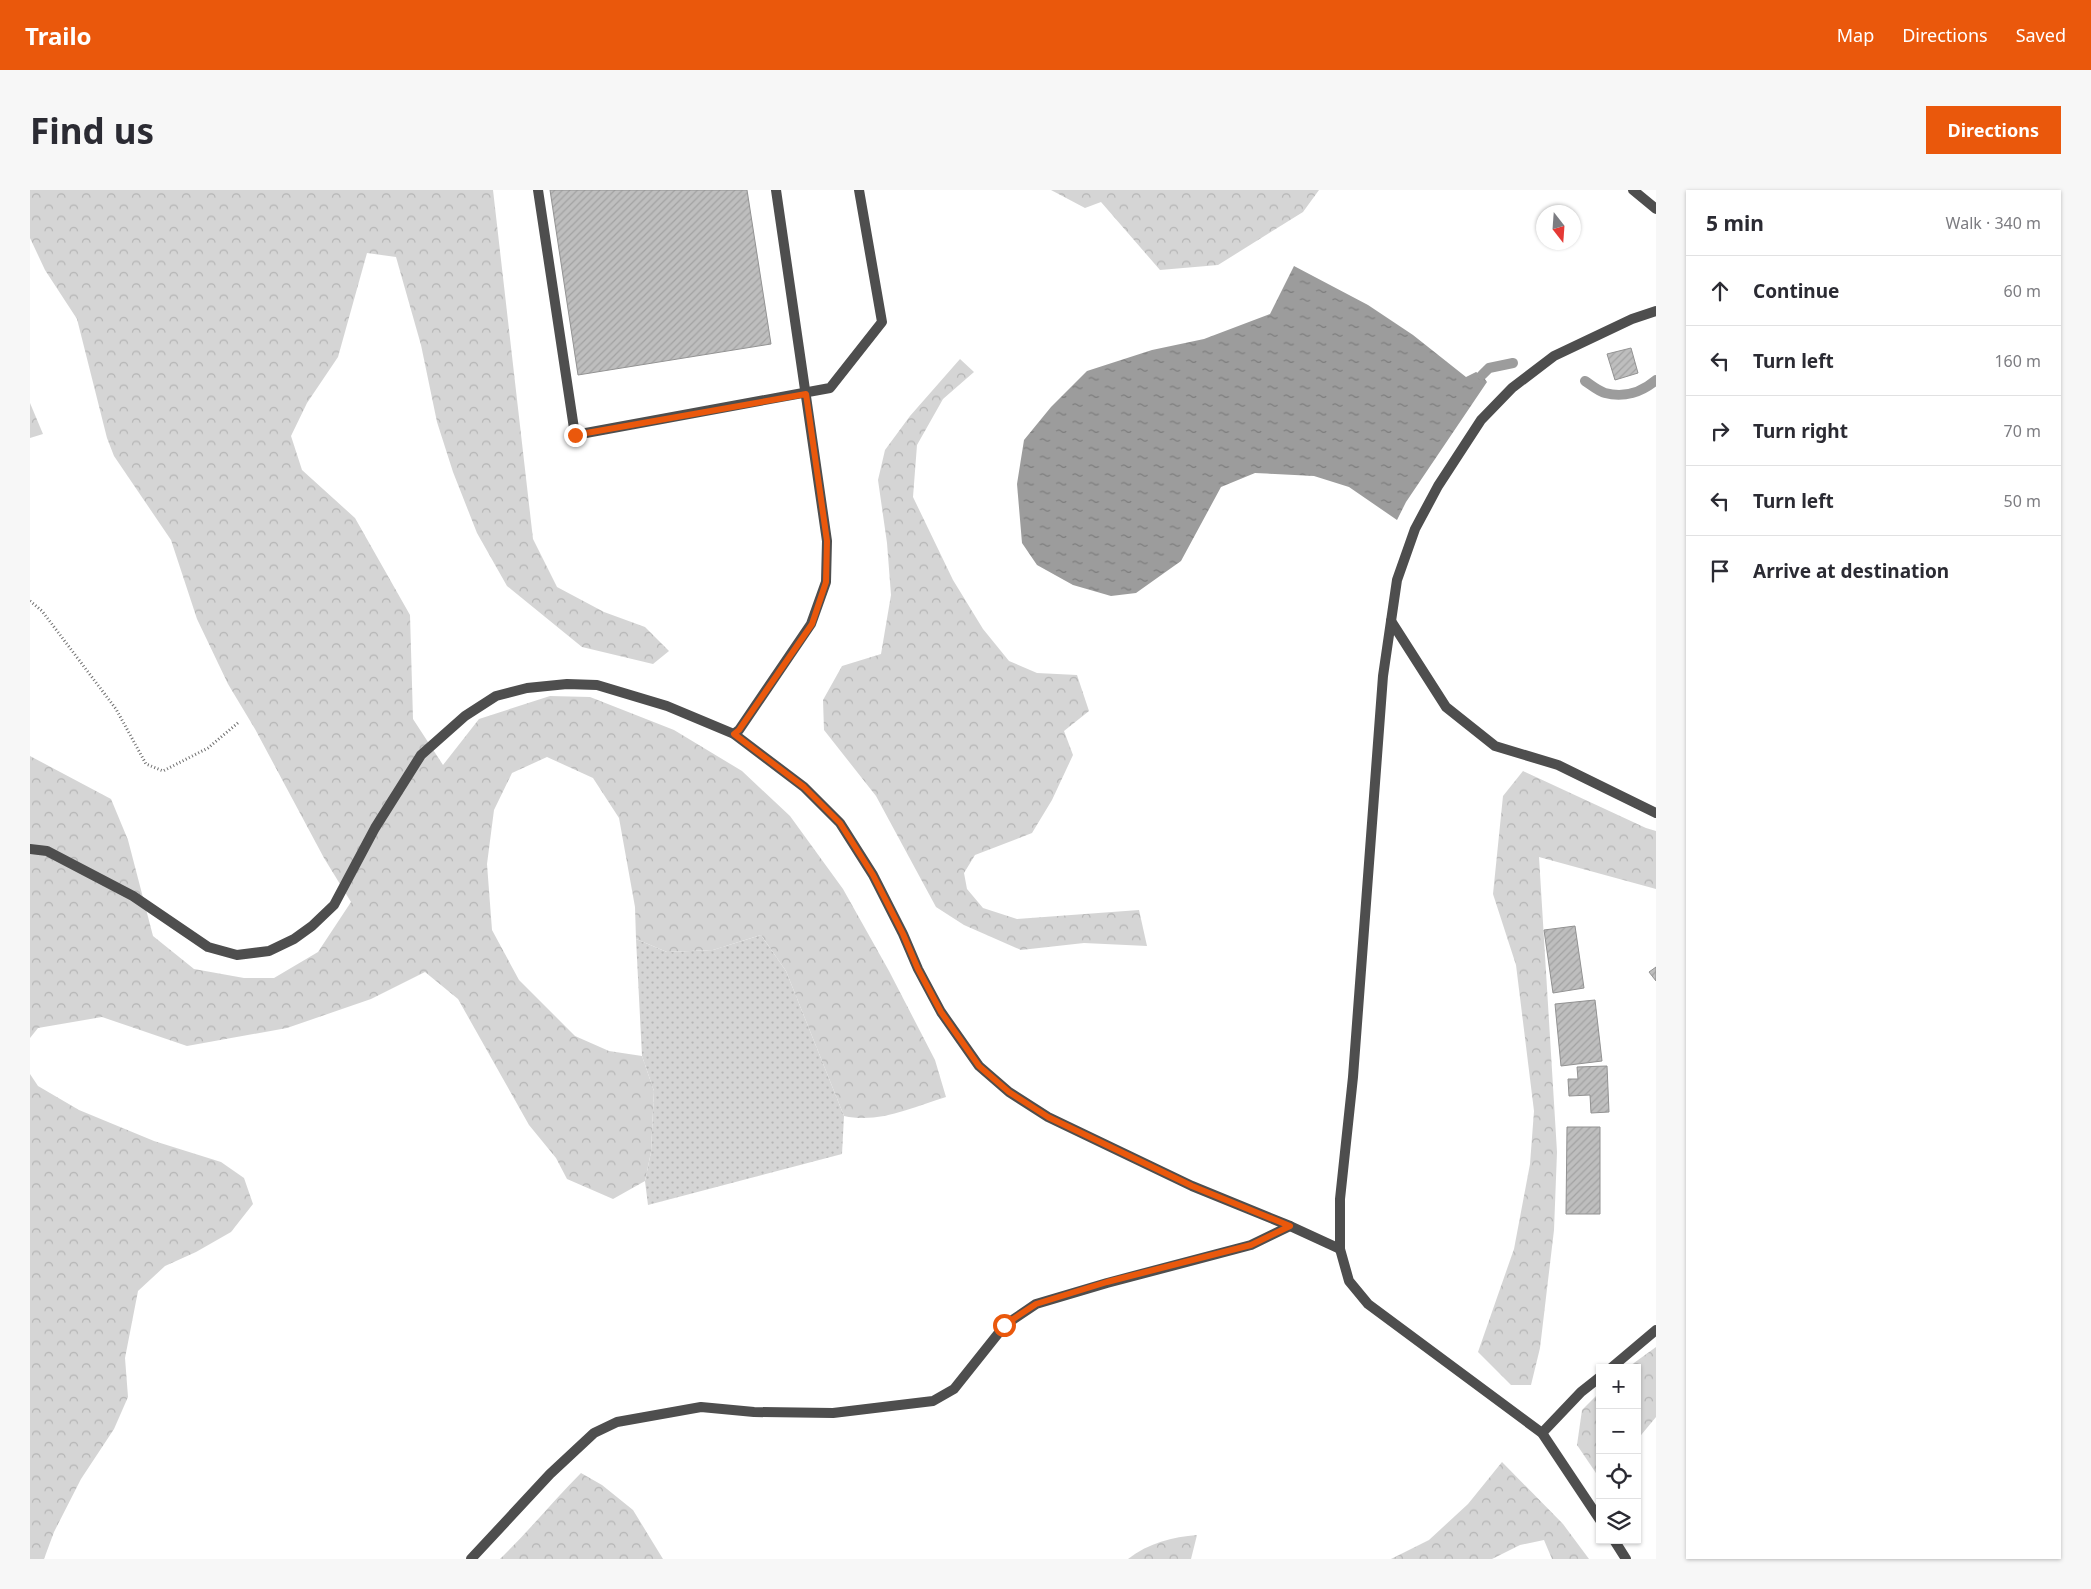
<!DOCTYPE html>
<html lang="en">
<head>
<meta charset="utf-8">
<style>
	:root { --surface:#fff; --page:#f7f7f7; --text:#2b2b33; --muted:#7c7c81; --line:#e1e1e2; --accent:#ea580c }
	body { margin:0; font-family:"Noto Sans",sans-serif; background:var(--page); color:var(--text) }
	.controls { position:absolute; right:15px; bottom:15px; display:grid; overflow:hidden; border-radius:0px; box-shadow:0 1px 4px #0004 }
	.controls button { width:45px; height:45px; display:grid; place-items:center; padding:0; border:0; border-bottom:1px solid var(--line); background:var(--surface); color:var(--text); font:25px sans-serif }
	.compass { position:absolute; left:1506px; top:15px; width:45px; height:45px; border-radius:50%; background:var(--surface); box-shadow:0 1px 4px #0004; rotate:163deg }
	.stop { position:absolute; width:15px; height:15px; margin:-11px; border:4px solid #ea580c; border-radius:50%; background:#fff }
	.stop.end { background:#ea580c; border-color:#fff; box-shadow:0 1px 5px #0008 }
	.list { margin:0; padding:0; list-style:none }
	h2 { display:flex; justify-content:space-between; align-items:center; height:65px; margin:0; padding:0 20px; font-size:21px }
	h2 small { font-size:16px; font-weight:400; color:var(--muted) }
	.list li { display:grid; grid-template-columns:32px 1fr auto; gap:15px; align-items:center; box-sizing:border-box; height:70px; padding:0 20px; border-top:1px solid var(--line) }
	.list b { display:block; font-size:19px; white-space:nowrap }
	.list em { font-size:16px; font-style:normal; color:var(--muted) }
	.icon { flex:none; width:28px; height:28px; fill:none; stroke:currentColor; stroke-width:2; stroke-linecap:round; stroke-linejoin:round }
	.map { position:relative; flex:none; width:1626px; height:1369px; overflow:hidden; border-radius:0px }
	header { display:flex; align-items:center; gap:30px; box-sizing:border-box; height:70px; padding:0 25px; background:var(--accent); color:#fff }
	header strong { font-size:24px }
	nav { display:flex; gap:28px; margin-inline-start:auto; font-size:18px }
	.intro { display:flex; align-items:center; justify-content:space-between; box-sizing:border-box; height:120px; padding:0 30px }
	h1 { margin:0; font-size:35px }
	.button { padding:12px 22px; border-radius:0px; background:var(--accent); color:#fff; font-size:18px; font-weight:700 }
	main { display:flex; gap:30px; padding:0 30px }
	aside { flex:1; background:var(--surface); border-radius:0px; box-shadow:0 1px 4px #0004 }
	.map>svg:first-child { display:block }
</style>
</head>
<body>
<header>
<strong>Trailo</strong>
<nav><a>Map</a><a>Directions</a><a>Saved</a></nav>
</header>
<div class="intro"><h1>Find us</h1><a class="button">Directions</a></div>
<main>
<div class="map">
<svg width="1626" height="1369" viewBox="0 0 1626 1369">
	<defs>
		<pattern id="green-dots" width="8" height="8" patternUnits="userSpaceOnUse" patternTransform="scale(1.25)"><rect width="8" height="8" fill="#d5d5d5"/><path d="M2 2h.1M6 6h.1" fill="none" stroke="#b5b5b5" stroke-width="1.8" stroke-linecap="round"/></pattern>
		<pattern id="forest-crowns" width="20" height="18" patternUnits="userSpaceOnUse" patternTransform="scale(1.25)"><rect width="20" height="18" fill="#d5d5d5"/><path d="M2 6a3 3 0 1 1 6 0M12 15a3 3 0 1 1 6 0" fill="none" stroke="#b5b5b5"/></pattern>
		<pattern id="water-ripples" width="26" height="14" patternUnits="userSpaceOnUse" patternTransform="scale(1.25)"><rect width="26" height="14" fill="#9c9c9c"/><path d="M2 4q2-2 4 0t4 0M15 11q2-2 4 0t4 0" fill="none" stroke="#7d7d7d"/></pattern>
		<pattern id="building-hatch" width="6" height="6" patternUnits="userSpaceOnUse" patternTransform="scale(1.25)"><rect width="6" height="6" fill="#bebebe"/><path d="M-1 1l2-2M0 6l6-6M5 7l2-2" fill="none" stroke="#a2a2a2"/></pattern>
	</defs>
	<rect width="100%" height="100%" fill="#fff"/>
	<polygon fill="url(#green-dots)" points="731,745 756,781 814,926 812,964 618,1015 615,991 621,962 624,901 612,866 606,749 637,762 683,760"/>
	<g fill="url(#forest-crowns)">
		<path d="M0,0H463L503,349L527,397L574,422L615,437L639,461L623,474L552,457L477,396L447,343L423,282L407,232L391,155L366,67L337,63L308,167L277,213L261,246L272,280L325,328L380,425L383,529L413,575L449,529L520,506L560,507L644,540L712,581L760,626L813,699L859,781L905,870L916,907C883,917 849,934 814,926L756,781L731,745L683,760L637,762L606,749L605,717L589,628L563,588L517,567L482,583L464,620L457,674L462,740L489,790L545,846L579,861L612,866L624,901L621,962L615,991L583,1009L537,989L526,968L499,935L428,809L395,782L341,809L257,838L157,856L72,827L8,838L0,848V566L81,609L98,650L123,746L164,779L214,788H244L288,762L321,712L294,668L225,539L198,494L167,429L141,350L84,266L77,248L47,129L15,80L0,48Z"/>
		<polygon points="1021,0 1289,0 1273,22 1188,75 1130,80 1071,12 1055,18"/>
		<polygon points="930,169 944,182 913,209 887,255 883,307 923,390 953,439 979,471 1007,483 1047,485 1059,521 1034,541 1043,565 1022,610 1002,643 945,665 934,683 937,699 953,718 987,729 1109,720 1117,756 1054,753 991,760 934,735 906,717 846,606 794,540 793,510 812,476 851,464 861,405 857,353 848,290 855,260 880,226"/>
		<polygon points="0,213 13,244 0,248"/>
		<polygon points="1493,581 1616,638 1626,641 1626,699 1509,667 1527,962 1524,1040 1510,1158 1501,1195 1481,1195 1448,1162 1484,1059 1500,974 1504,921 1486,775 1463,704 1473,606"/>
		<polygon points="0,884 8,896 49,920 124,951 191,972 214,988 223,1014 201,1042 166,1062 135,1076 108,1101 95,1168 98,1207 84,1239 51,1289 24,1342 14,1369 0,1369"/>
		<polygon points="1626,1157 1626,1227 1607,1250 1607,1178 1597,1178"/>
		<polygon points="1570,1202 1570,1285 1568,1286 1547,1255 1552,1220"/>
		<polygon points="1472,1272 1533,1334 1559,1369 1522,1369 1514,1350 1490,1355 1462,1369 1361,1369 1399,1350 1438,1314"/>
		<path d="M551,1283L572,1295L603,1320L633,1369H470C498,1342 523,1311 551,1283Z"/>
		<path d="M1167,1345L1161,1369H1098C1118,1353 1143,1347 1167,1345Z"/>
	</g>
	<polygon fill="url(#water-ripples)" points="1264,76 1338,115 1383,145 1436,187 1446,182 1452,185 1457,192 1376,312 1367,330 1319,297 1284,286 1225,283 1191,297 1151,371 1106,403 1081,406 1043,395 1007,375 992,353 987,294 994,250 1021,217 1057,181 1122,160 1174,149 1240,124"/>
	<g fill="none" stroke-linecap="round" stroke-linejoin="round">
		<g stroke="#9c9c9c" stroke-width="10">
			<polyline points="1452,185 1459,178 1483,173"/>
			<path d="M1555,191C1561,195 1568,201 1575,203C1594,208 1612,202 1626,190"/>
		</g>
	</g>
	<g fill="url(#building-hatch)" stroke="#929292">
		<polygon points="520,0 717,0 741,154 548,185"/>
		<polygon points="1601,158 1608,183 1585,190 1577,164"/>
		<polygon points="1545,736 1554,798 1523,803 1514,740"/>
		<polygon points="1626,777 1626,791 1619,782"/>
		<polygon points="1565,810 1572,871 1531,876 1525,814"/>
		<polygon points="1577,876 1579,922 1561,923 1560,905 1539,906 1538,889 1548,889 1547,877"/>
		<polygon points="1537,937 1570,937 1570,1024 1536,1024"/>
	</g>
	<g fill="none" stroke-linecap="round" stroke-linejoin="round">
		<polyline stroke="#707070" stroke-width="3" stroke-dasharray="1 2.5" stroke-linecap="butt" points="0,411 12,421 86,519 116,574 133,581 178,558 209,532"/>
		<g stroke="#4e4e4e" stroke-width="10">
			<polyline points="508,0 545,245 800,198 852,132 829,0"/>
			<polyline points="1361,431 1416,517 1465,556 1528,575 1626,623"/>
			<polyline points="704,544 709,540 781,434 796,392 797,351 746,0"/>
		</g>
		<g stroke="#4e4e4e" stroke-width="10">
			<polyline points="1603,0 1626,19"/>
			<polyline points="0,659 17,661 103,706 178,757 207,765 239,761 264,749 282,736 304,715 345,638 391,565 435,526 466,506 497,498 537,494 567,495 637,516 704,544 774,597 810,633 843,685 873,744 888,779 911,822 949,876 979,902 1018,927 1162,996 1260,1036 1310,1059"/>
			<polyline points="1581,1178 1626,1140"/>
			<polyline points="1512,1243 1551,1202 1570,1187"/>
			<polyline points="1570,1330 1512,1243 1338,1114 1319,1091 1310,1059 1310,1009 1323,887 1353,486 1367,390 1385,339 1408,296 1451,230 1482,198 1524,166 1602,129 1626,121"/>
			<polyline points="1584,1350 1596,1369"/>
			<polyline points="441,1369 520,1284 564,1243 587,1232 671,1217 724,1222 803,1223 903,1211 924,1199 975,1135 1006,1114 1077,1093 1221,1055 1260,1036"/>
		</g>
	</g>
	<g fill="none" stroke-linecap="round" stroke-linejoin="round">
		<polyline stroke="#ea580c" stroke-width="6" points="545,245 776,204 797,351 796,392 782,434 709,540 704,544 774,597 810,633 843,685 873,744 888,779 911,822 949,876 979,902 1018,927 1162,996 1260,1036 1221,1055 1077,1092 1006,1114 974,1135"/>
	</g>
</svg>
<div class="controls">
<button>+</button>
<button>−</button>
<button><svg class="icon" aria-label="locate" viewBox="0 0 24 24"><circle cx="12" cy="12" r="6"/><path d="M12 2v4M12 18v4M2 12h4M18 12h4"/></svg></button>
<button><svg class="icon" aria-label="layers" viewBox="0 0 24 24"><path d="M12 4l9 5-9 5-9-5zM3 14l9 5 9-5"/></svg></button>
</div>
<svg class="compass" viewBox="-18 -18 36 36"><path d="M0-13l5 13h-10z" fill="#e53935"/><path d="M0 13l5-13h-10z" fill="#7c7c81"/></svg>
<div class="stop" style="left:974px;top:1135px"></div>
<div class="stop end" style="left:545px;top:245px"></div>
</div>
<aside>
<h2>5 min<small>Walk · 340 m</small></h2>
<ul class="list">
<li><svg class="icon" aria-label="ahead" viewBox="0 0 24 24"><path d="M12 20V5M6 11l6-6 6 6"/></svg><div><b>Continue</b></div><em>60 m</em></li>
<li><svg class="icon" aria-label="left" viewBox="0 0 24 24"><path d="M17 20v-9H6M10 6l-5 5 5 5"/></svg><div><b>Turn left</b></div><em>160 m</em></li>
<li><svg class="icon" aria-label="right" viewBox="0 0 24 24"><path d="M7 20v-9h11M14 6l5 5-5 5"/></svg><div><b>Turn right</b></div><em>70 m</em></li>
<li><svg class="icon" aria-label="left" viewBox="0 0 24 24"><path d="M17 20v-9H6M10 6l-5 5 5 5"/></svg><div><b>Turn left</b></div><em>50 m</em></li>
<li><svg class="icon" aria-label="arrive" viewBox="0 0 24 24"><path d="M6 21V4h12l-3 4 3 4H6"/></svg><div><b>Arrive at destination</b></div></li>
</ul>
</aside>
</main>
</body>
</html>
